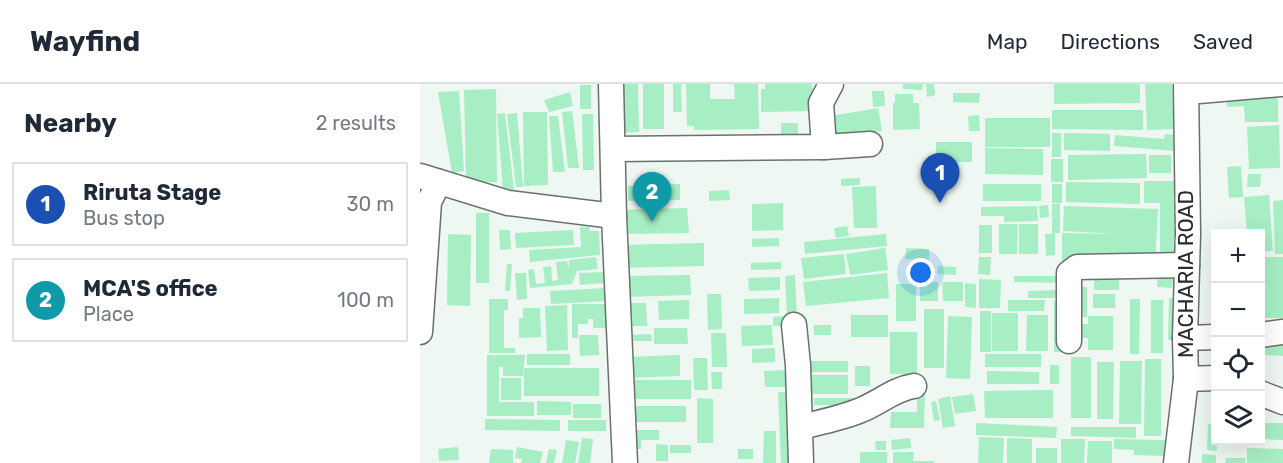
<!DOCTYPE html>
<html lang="en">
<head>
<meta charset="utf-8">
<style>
	:root { --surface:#fff; --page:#f6f6f7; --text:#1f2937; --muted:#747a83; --line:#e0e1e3; --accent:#d93025 }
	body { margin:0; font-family:Rubik,sans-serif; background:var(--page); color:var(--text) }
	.controls { position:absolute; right:18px; bottom:18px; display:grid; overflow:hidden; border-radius:0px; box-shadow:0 6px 24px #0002 }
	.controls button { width:54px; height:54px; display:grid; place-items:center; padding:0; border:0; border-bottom:2px solid var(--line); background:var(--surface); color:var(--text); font:30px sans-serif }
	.you { position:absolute; left:501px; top:189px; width:21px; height:21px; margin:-15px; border:4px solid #fff; border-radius:50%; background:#1a73e8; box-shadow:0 0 0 9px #1a73e833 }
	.badge { display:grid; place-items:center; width:39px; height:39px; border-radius:50%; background:var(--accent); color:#fff; font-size:20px; font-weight:700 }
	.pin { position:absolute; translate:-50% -50px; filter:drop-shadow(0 2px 3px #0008) }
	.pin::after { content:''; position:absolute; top:32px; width:21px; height:18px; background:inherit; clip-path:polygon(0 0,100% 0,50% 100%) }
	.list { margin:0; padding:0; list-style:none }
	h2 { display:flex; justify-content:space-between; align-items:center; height:78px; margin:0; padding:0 24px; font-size:26px }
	h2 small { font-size:20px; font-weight:400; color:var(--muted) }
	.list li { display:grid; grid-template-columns:39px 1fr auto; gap:18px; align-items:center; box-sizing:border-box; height:84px; margin:0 12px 12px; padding:0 12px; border:2px solid var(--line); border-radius:0px }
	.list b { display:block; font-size:22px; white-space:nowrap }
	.list p { margin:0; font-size:20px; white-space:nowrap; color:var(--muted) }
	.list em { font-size:20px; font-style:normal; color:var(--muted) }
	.icon { flex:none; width:33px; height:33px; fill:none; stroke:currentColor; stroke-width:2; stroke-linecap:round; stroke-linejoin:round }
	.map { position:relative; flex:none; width:863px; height:379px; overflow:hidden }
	header { display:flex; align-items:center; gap:36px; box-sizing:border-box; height:84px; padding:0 30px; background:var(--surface); border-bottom:2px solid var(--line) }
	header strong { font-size:28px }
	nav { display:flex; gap:33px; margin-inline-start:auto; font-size:21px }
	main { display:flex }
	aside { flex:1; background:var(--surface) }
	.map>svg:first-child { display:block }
</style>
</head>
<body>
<header>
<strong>Wayfind</strong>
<nav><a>Map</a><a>Directions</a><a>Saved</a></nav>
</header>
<main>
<aside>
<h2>Nearby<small>2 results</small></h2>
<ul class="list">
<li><span class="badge" style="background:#1a4fb4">1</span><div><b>Riruta Stage</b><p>Bus stop</p></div><em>30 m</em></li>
<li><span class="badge" style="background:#0f9aa8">2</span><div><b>MCA'S office</b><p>Place</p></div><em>100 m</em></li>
</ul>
</aside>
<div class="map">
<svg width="863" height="379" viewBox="0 0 863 379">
	<rect width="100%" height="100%" fill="#eef7f1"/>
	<g fill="#a7eec4">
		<polygon points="194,0 218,0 219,48 195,49"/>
		<rect x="223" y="0" width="21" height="45"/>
		<polygon points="253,0 261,0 262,28 253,28"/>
		<polygon points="266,0 290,0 290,15 315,15 314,0 338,0 339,45 274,46 274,42 267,42"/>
		<polygon points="345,0 392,0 393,27 341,28 341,5 345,5"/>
		<polygon points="483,0 503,0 502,6 483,5"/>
		<polygon points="506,0 514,0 515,11 507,13"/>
		<polygon points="634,0 720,0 720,19 634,20"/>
		<polygon points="725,0 752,0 754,45 727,46"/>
		<rect x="160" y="1" width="11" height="24"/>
		<polygon points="76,5 77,98 46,99 44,6"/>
		<polygon points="39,7 44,87 32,89 18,8"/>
		<polygon points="452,7 464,7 465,22 453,23"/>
		<polygon points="150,8 153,22 129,28 124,16"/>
		<polygon points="533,9 560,9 559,19 533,18"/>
		<polygon points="475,10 493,10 493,19 499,19 500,45 473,46 473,19 475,19"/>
		<polygon points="858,10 858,38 825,38 824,22 807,23 807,11"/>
		<polygon points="458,24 462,47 409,56 405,33"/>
		<polygon points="632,26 723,26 723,46 632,45"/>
		<polygon points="152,27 159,84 148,84 142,28"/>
		<polygon points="103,28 127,28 128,101 104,102"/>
		<polygon points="85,29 94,106 83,106 77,30"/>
		<polygon points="97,29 103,103 96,103 87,30"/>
		<polygon points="162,30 173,30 174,86 163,86"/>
		<polygon points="559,31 560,47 549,47 548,32"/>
		<polygon points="129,32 138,32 145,88 133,88"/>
		<rect x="565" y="34" width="65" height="29"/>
		<rect x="361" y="39" width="17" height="14"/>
		<polygon points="859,41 860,84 829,85 827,43"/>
		<rect x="632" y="49" width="9" height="24"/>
		<polygon points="644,49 690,50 690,67 644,66"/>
		<polygon points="745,50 756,51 754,67 694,62 695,51 744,55"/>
		<rect x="516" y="58" width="36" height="20"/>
		<polygon points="565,64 623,65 623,91 565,90"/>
		<polygon points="726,70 727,94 648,96 648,71"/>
		<rect x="729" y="71" width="22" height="18"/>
		<rect x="631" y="75" width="12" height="23"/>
		<polygon points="821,82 823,113 809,114 807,83"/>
		<polygon points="828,90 841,90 840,103 827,103"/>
		<polygon points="440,94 440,101 421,102 421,95"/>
		<polygon points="724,97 755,97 755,171 740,171 740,119 724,119"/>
		<polygon points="646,98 720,99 720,120 646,118"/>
		<polygon points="260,100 260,116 208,117 208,102"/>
		<rect x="563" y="100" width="58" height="17"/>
		<rect x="632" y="100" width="10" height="19"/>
		<polygon points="456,102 457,144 434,144 432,103"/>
		<polygon points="309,106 310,116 289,117 289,107"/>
		<polygon points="849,111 853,167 840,168 840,150 827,150 824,113"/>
		<polygon points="863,116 863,170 855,170 853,117"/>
		<polygon points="363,119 363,146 332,147 332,120"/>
		<polygon points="632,120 640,120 640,149 635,149 635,171 626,172 625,150 632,150"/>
		<polygon points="628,121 629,133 620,134 619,122"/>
		<polygon points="617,122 618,137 584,138 584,132 561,132 561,123"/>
		<polygon points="644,122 738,125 735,181 642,180 642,149 697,150 643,147"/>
		<polygon points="267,124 269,149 197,150 195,126"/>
		<rect x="56" y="129" width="13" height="70"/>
		<polygon points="579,140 598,140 597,170 579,170"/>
		<rect x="599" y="140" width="19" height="30"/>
		<rect x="559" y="141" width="13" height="28"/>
		<polygon points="427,142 429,152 416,154 414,144"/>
		<polygon points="160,143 169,143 170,147 179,147 180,171 110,178 109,166 161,163"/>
		<polygon points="79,146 90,146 91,165 80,166"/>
		<polygon points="153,146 154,161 96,164 95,149"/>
		<polygon points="28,150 51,151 50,222 27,221"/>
		<polygon points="466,150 467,162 385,170 384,158"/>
		<polygon points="359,154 359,162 332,163 332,155"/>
		<polygon points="284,159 284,182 199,184 198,161"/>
		<polygon points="465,164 468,186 430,191 426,170"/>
		<polygon points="486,164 509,165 509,176 485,175"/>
		<polygon points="424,170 426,190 384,195 381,174"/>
		<polygon points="176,173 178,185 157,187 152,200 110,204 108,186 114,185 116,200 125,199 123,183 131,182 132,197 138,196 136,178 147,177 149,185 149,176"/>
		<polygon points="559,173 571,173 570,191 558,190"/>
		<rect x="841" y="173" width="22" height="61"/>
		<polygon points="361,178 361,185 331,186 331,179"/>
		<polygon points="87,180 92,180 90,207 85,207"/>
		<polygon points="518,182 536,183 536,191 517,190"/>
		<polygon points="738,187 754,188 752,204 737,203"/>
		<polygon points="183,188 184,199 160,201 159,189"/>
		<polygon points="95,189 106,189 107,215 97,216"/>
		<polygon points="467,189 469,214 386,222 383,198"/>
		<rect x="674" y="189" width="25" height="17"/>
		<polygon points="270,191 271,211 204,213 204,192"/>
		<polygon points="375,191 377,234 367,234 365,192"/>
		<polygon points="594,192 644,192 644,199 594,198"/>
		<polygon points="360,193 360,206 329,207 328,194"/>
		<polygon points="559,195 581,196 580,224 559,224"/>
		<rect x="500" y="198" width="18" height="19"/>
		<polygon points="522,198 543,198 543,217 523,217"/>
		<polygon points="545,199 556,200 556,224 545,223"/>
		<rect x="476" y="200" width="20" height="37"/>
		<rect x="658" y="203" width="9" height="30"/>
		<polygon points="186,204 187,217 131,220 130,207"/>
		<polygon points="638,206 639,214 608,214 608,207"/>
		<polygon points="287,210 301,210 302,245 288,246"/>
		<rect x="673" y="210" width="22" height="14"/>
		<polygon points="359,214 359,229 324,230 324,215"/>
		<polygon points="749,214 760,214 760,256 748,256"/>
		<polygon points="69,215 88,215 88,226 84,226 84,264 95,264 95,269 69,269"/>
		<polygon points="710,215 720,215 719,270 710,270"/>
		<polygon points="269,216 269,235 239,236 238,217"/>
		<polygon points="588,216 625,216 624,227 588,227"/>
		<rect x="731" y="216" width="12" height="53"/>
		<rect x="634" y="217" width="11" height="51"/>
		<polygon points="203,219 226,219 227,242 204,242"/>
		<polygon points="152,220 189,220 189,238 186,238 186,244 173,244 173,235 168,235 168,240 158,240 158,254 152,254"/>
		<polygon points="147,221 148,266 127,267 125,222"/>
		<polygon points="103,224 120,224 121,253 99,254 99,234 103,234"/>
		<rect x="504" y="225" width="20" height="59"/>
		<rect x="560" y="227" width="11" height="41"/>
		<rect x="572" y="229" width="26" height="38"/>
		<rect x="431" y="231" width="37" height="22"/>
		<polygon points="607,231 628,231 628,267 606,267"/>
		<polygon points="365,232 365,242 353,242 353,233"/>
		<polygon points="528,232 552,233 550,295 526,294"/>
		<polygon points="668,232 693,232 693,266 668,266 668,254 662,254 662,240 668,240"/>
		<polygon points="352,241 353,261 322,262 321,242"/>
		<rect x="394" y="241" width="17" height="10"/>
		<polygon points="234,244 267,244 268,260 234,260"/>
		<rect x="470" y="248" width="27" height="42"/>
		<polygon points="291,249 306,249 307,283 292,283"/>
		<polygon points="231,250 232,257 208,257 208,251"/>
		<polygon points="159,251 178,251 179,271 160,272"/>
		<polygon points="845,260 863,261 863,272 844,271"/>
		<polygon points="355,264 355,278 332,279 332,265"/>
		<rect x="107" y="270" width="43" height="11"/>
		<rect x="565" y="270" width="56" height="13"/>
		<polygon points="67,271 105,271 103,292 83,292 83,283 79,283 79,318 114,318 114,332 67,332"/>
		<polygon points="260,271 260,292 205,294 205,273"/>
		<rect x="651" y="273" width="20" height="61"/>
		<polygon points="273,274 287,274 288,306 274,306"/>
		<polygon points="725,275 741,275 741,352 724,352"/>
		<rect x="390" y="277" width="38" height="11"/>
		<polygon points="700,277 722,277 721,340 699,340"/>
		<polygon points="677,278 694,278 693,335 677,335"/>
		<rect x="630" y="281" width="9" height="19"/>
		<rect x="435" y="282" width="15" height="20"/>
		<rect x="104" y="284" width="75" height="28"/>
		<polygon points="370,286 370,303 345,303 344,287"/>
		<polygon points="567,287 619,288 619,300 567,300"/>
		<polygon points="291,288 302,288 302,305 292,305"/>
		<rect x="392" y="291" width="36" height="19"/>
		<rect x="81" y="294" width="20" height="22"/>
		<rect x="208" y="296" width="63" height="19"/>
		<polygon points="497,306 505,306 504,344 470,344 471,328 497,328"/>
		<polygon points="633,306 633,334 565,334 564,307"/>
		<polygon points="358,308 370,308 373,379 361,379"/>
		<polygon points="553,310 556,327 535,330 532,313"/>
		<polygon points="530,312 535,342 523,344 518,315"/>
		<polygon points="277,314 293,315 293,359 277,359"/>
		<rect x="394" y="314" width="40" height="7"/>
		<polygon points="117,317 151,318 151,331 117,331"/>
		<polygon points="516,317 520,336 514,337 511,318"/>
		<rect x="153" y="320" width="28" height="14"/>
		<rect x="212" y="322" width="54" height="16"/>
		<polygon points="65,335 140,336 140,347 65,346"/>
		<rect x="148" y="336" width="38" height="11"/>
		<polygon points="556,339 637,343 636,354 556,351"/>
		<polygon points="840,339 863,339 863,356 840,355"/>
		<polygon points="788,340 796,341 797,367 787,366"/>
		<polygon points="651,343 716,343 716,354 651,352"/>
		<polygon points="212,346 239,346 239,356 221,356 221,365 212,365"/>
		<polygon points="344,347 356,347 356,379 343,379"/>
		<polygon points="559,353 584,354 583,379 558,379"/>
		<polygon points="162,354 173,355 170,379 158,379"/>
		<polygon points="490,354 491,364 472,366 471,356"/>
		<polygon points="587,354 612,355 612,379 587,379"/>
		<polygon points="641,355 665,355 664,379 641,379"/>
		<polygon points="694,355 746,356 745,372 714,371 714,366 694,365"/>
		<polygon points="146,356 159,358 155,379 142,379"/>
		<polygon points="455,357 466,357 466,366 456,366"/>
		<polygon points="668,357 692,357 692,379 667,379"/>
		<polygon points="236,360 248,361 248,377 236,377"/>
		<rect x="250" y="361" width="21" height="8"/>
		<polygon points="38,363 39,376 19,377 18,365"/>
		<polygon points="97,363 123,368 120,379 101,379 102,375 95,374"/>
		<rect x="616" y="364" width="21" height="15"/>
		<polygon points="827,364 863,365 863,379 827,379"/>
		<polygon points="71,365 93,366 93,379 69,379"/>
		<polygon points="129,365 137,366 134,379 126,379"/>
		<rect x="318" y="365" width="15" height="10"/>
		<rect x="440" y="368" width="27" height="11"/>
		<polygon points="473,368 494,368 493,377 514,377 514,379 473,379"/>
		<polygon points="782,370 796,371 796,379 782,379"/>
		<polygon points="806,374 826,374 825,379 805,379"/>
	</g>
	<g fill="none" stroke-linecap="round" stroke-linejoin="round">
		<defs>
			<g id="minor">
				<polyline points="191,0 194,132 205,379"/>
				<polyline points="767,8 860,0"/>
				<polyline points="404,63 401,19 411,0"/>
				<polyline points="193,65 404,63 450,60"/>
				<polyline points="0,92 88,119 194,132"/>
				<polyline points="374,241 378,281 381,379"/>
				<polyline points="0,248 9,118 19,98"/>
				<polyline points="840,251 863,248"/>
				<polyline points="765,254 796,253"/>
				<polyline points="649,257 649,189 657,183 767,181"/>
				<polyline points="766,295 796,294"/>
				<polyline points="840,309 863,318"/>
				<path d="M381,343C401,338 422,334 441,326C459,319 474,305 494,302"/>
				<polyline points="756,379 766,295 765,254 768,150 766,0"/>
			</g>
		</defs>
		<use href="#minor" stroke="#6a716d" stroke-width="27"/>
		<use href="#minor" stroke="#fff" stroke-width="24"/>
	</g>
	<g text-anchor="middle" stroke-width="4.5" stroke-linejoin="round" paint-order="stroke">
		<g font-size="21" fill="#282b29" stroke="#fff">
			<text transform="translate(766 190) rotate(-90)" y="7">MACHARIA ROAD</text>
		</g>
	</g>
</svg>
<div class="controls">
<button>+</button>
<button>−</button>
<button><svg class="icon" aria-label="locate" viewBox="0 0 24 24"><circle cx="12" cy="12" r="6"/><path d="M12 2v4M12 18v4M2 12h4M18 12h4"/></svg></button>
<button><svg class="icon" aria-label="layers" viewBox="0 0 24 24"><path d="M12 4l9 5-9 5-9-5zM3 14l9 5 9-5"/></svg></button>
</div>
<div class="you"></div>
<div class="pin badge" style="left:520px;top:119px;background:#1a4fb4">1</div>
<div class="pin badge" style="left:232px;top:138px;background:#0f9aa8">2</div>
</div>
</main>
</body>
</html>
